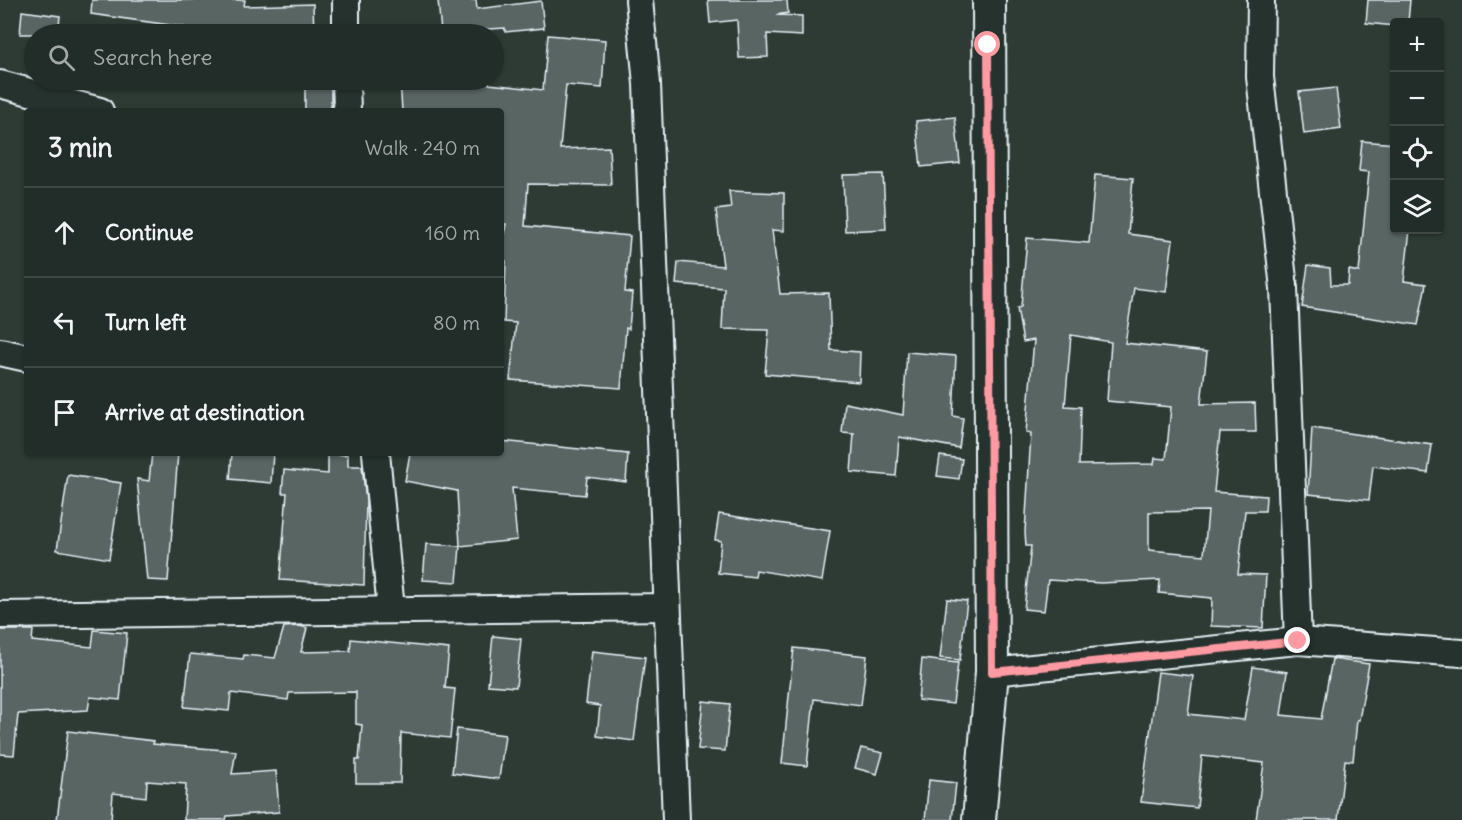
<!DOCTYPE html>
<html lang="en">
<head>
<meta charset="utf-8">
<style>
	:root { --surface:#222c28; --page:#2e3834; --text:#f1f3f6; --muted:#a2a7a8; --line:#3f4845 }
	body { margin:0; font-family:Delius,sans-serif; background:var(--page); color:var(--text) }
	.controls { position:absolute; right:18px; top:18px; display:grid; overflow:hidden; border-radius:6px; box-shadow:0 2px 4px #0004 }
	.controls button { width:54px; height:54px; display:grid; place-items:center; padding:0; border:0; border-bottom:2px solid var(--line); background:var(--surface); color:var(--text); font:30px sans-serif }
	.stop { position:absolute; width:18px; height:18px; margin:-14px; border:4px solid #ff9aa2; border-radius:50%; background:#fff }
	.stop.end { background:#ff9aa2; border-color:#fff; box-shadow:0 2px 6px #0008 }
	.list { margin:0; padding:0; list-style:none }
	h2 { display:flex; justify-content:space-between; align-items:center; height:78px; margin:0; padding:0 24px; font-size:26px }
	h2 small { font-size:20px; font-weight:400; color:var(--muted) }
	.list li { display:grid; grid-template-columns:39px 1fr auto; gap:18px; align-items:center; box-sizing:border-box; height:90px; padding:0 24px; border-top:2px solid var(--line) }
	.list b { display:block; font-size:22px; white-space:nowrap }
	.list em { font-size:20px; font-style:normal; color:var(--muted) }
	.icon { flex:none; width:33px; height:33px; fill:none; stroke:currentColor; stroke-width:2; stroke-linecap:round; stroke-linejoin:round }
	.map { position:relative; flex:none; width:1462px; height:820px; overflow:hidden }
	.search { position:absolute; background:var(--surface); box-shadow:0 2px 4px #0004; left:24px; top:24px; width:480px; height:66px; display:flex; align-items:center; gap:15px; box-sizing:border-box; padding:0 21px; border-radius:33px; color:var(--muted); font-size:22px }
	.panel { position:absolute; background:var(--surface); box-shadow:0 2px 4px #0004; left:24px; top:108px; width:480px; height:348px; border-radius:6px }
	.map>svg:first-child { display:block }
</style>
</head>
<body>
<div class="map">
<svg width="1462" height="820" viewBox="0 0 1462 820">
	<rect width="100%" height="100%" fill="#2e3b35"/>
	<filter id="ink" filterUnits="userSpaceOnUse"><feTurbulence type="fractalNoise" baseFrequency=".0167" numOctaves="2"/><feDisplacementMap in="SourceGraphic" scale="12" xChannelSelector="R" yChannelSelector="G"/><feConvolveMatrix kernelMatrix="1 2 1 2 8 2 1 2 1" color-interpolation-filters="sRGB"/></filter>
	<g filter="url(#ink)">
		<g fill="#596563" stroke="#e8f1f8" stroke-width="1.5" fill-rule="evenodd">
			<polygon points="92,0 245,0 244,6 313,4 314,34 183,34 184,27 91,14"/>
			<polygon points="438,0 476,0 477,9 541,1 544,28 505,32 505,28 441,32"/>
			<polygon points="708,0 787,0 788,13 776,15 802,16 802,36 767,34 768,57 739,58 737,20 710,23"/>
			<polygon points="1368,0 1410,0 1408,22 1395,22 1395,26 1366,23"/>
			<polygon points="22,11 60,16 58,34 20,34"/>
			<polygon points="548,35 605,40 602,88 566,85 560,149 609,147 611,185 528,184 525,226 630,236 625,292 632,293 629,329 626,328 621,388 510,380 516,323 504,322 506,261 501,260 501,252 506,224 501,224 501,111 402,111 400,80 489,80 489,84 543,90"/>
			<rect x="305" y="80" width="26" height="31"/>
			<polygon points="1336,88 1341,129 1304,134 1299,92"/>
			<polygon points="955,117 960,163 921,167 916,121"/>
			<polygon points="1362,141 1395,144 1395,230 1410,230 1404,281 1426,284 1418,325 1302,307 1308,265 1330,268 1331,285 1348,285 1349,270 1359,272 1369,172 1359,171"/>
			<polygon points="883,174 886,229 845,231 843,175"/>
			<path d="M1095,175L1133,178L1128,234L1173,240L1166,292L1134,288L1125,343L1207,352L1201,404L1255,403L1256,432H1220L1214,492L1266,496L1265,511H1245L1238,574L1266,575L1263,628L1211,626L1212,598L1159,593L1160,580L1101,583L1048,580L1044,611L1024,609L1031,546H1026L1025,532L1031,434L1026,433L1034,340L1023,342L1017,308L1021,307L1027,238L1089,243ZM1071,335L1111,342L1107,401L1171,407L1166,459L1155,458L1154,464L1079,465L1081,407L1065,406ZM1208,511L1204,555L1149,550V512Z"/>
			<polygon points="729,191 784,193 784,231 772,230 780,294 829,293 831,350 860,352 859,382 765,374 769,330 722,329 724,288 676,284 678,262 723,266 716,210 731,208"/>
			<polygon points="907,352 956,356 953,416 963,418 959,448 899,437 896,476 851,472 854,434 842,433 845,403 903,415"/>
			<polygon points="1312,428 1432,445 1428,473 1373,466 1369,500 1308,494"/>
			<polygon points="501,441 628,454 626,482 587,477 585,495 512,488 517,540 460,546 457,491 405,481 410,453 501,453"/>
			<polygon points="152,453 178,453 168,581 147,580 137,479 149,481"/>
			<polygon points="232,453 273,453 271,483 230,479"/>
			<polygon points="328,454 348,455 348,466 362,466 366,501 364,585 280,580 287,493 282,493 284,470 328,474"/>
			<polygon points="940,456 962,459 959,479 937,476"/>
			<polygon points="68,475 121,483 109,559 57,550"/>
			<polygon points="719,514 830,531 822,581 756,570 755,577 718,573 721,541 715,540"/>
			<polygon points="426,544 460,546 457,582 423,580"/>
			<polygon points="947,599 967,601 960,660 940,658"/>
			<polygon points="300,626 307,628 301,652 350,651 351,639 449,649 445,688 455,689 450,738 401,733 400,783 356,783 356,760 359,760 362,725 356,724 356,692 289,693 288,700 231,693 229,711 184,707 190,654 243,659 244,655 275,658 284,627"/>
			<polygon points="0,630 33,630 32,641 92,647 94,630 127,633 120,700 90,697 88,710 18,714 14,755 0,754"/>
			<polygon points="493,636 521,639 516,687 488,685"/>
			<polygon points="794,648 867,656 861,705 814,699 807,766 782,763"/>
			<polygon points="592,651 645,657 634,741 597,736 600,706 586,704"/>
			<polygon points="922,659 958,663 953,704 918,700"/>
			<polygon points="1332,659 1369,664 1359,720 1357,720 1353,761 1345,760 1338,820 1256,820 1264,763 1202,756 1197,808 1141,802 1158,672 1193,676 1188,714 1244,720 1253,667 1287,672 1281,715 1321,719"/>
			<polygon points="703,701 730,704 725,751 698,749"/>
			<polygon points="457,729 505,735 499,779 452,773"/>
			<polygon points="68,731 154,741 153,744 236,751 232,774 276,771 279,812 227,816 226,820 184,820 186,784 147,781 146,797 113,793 111,820 57,820"/>
			<polygon points="861,748 883,753 877,774 855,768"/>
			<polygon points="929,780 956,783 952,820 925,820"/>
		</g>
		<g fill="none" stroke-linecap="round" stroke-linejoin="round">
			<defs>
				<g id="minor">
					<polyline points="346,0 346,34"/>
					<polyline points="639,0 647,84 676,820"/>
					<polyline points="1261,0 1260,77 1284,288 1298,641"/>
					<polyline points="346,80 347,111"/>
					<polyline points="0,84 100,111"/>
					<polyline points="0,352 27,358"/>
					<polyline points="376,453 391,610"/>
					<polyline points="0,615 667,607"/>
					<polyline points="992,672 1298,641 1462,653"/>
				</g>
				<polyline id="tertiary" points="979,820 992,672 989,0"/>
			</defs>
			<use href="#minor" stroke="#e8f1f8" stroke-width="30"/>
			<use href="#tertiary" stroke="#e8f1f8" stroke-width="36"/>
			<use href="#minor" stroke="#26332d" stroke-width="26"/>
			<use href="#tertiary" stroke="#26332d" stroke-width="32"/>
		</g>
	</g>
	<g fill="none" stroke-linecap="round" stroke-linejoin="round" filter="url(#ink)">
		<polyline stroke="#ff9aa2" stroke-width="8" points="988,45 992,672 1298,641"/>
	</g>
</svg>
<div class="controls">
<button>+</button>
<button>−</button>
<button><svg class="icon" aria-label="locate" viewBox="0 0 24 24"><circle cx="12" cy="12" r="6"/><path d="M12 2v4M12 18v4M2 12h4M18 12h4"/></svg></button>
<button><svg class="icon" aria-label="layers" viewBox="0 0 24 24"><path d="M12 4l9 5-9 5-9-5zM3 14l9 5 9-5"/></svg></button>
</div>
<div class="stop" style="left:988px;top:45px"></div>
<div class="stop end" style="left:1298px;top:641px"></div>
<div class="search"><svg class="icon" aria-label="search" viewBox="0 0 24 24"><circle cx="10" cy="10" r="6"/><path d="M15 15l6 6"/></svg>Search here</div>
<section class="panel">
<h2>3 min<small>Walk · 240 m</small></h2>
<ul class="list">
<li><svg class="icon" aria-label="ahead" viewBox="0 0 24 24"><path d="M12 20V5M6 11l6-6 6 6"/></svg><div><b>Continue</b></div><em>160 m</em></li>
<li><svg class="icon" aria-label="left" viewBox="0 0 24 24"><path d="M17 20v-9H6M10 6l-5 5 5 5"/></svg><div><b>Turn left</b></div><em>80 m</em></li>
<li><svg class="icon" aria-label="arrive" viewBox="0 0 24 24"><path d="M6 21V4h12l-3 4 3 4H6"/></svg><div><b>Arrive at destination</b></div></li>
</ul>
</section>
</div>
</body>
</html>
